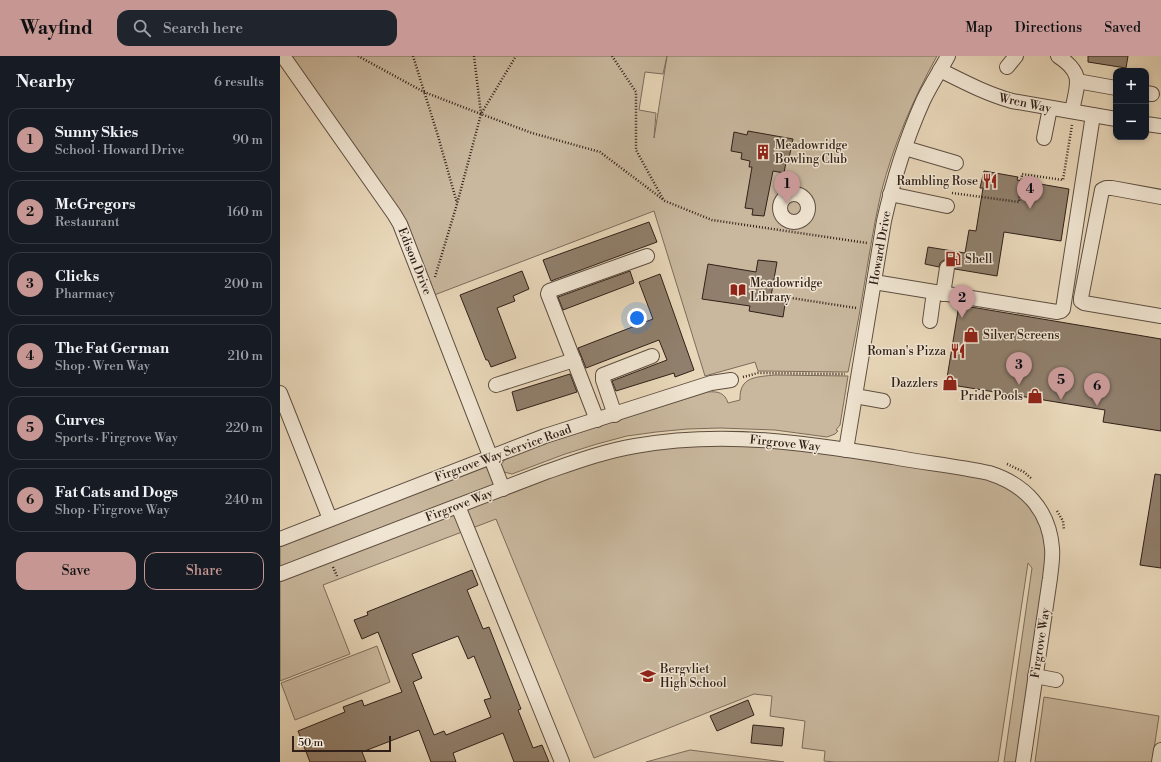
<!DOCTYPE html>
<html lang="en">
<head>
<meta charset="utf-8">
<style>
	:root { --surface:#171b24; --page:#20242c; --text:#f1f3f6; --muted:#9ea1a6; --line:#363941; --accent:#c59692 }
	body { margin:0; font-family:"Libre Bodoni",serif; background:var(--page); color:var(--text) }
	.controls { position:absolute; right:12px; top:12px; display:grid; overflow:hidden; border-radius:8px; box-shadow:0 2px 6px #0003 }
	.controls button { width:36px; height:36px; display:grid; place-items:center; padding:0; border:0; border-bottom:1px solid var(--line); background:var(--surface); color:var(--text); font:20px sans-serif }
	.scale { position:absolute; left:12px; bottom:10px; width:99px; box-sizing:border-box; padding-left:4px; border:2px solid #302019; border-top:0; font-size:11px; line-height:14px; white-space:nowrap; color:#302019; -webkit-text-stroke:3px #f0e5d2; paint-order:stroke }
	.you { position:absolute; left:357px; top:262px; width:14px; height:14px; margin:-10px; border:3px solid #fff; border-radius:50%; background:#1a73e8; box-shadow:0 0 0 6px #1a73e833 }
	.badge { display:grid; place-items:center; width:26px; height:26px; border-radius:50%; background:var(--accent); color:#111; font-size:13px; font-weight:700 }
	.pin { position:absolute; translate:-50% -33px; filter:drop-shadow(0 1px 2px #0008) }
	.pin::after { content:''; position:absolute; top:21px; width:14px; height:12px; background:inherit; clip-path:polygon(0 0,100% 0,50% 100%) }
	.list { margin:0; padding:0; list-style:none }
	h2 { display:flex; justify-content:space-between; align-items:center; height:52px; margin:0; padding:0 16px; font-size:17px }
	h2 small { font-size:13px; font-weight:400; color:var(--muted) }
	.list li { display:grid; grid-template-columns:26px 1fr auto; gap:12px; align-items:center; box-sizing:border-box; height:64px; margin:0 8px 8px; padding:0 8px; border:1px solid var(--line); border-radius:12px }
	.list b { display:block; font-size:15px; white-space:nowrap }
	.list p { margin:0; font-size:13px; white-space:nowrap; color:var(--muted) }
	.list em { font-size:13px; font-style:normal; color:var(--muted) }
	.actions { display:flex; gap:8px; padding:12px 16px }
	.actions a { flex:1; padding:9px 0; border:1px solid var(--accent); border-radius:12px; text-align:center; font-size:14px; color:var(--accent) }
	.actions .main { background:var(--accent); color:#111 }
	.icon { flex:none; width:22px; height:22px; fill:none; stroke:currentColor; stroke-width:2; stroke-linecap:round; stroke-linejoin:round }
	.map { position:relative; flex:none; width:881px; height:706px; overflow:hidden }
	header { display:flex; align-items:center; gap:24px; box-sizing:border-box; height:56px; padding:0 20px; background:var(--accent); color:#111 }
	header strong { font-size:19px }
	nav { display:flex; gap:22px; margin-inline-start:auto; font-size:14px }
	.search { width:280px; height:36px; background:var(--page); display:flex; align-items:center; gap:10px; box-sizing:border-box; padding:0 14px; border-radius:12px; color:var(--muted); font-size:15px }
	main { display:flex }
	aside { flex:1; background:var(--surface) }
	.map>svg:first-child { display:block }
</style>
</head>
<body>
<header>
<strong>Wayfind</strong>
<div class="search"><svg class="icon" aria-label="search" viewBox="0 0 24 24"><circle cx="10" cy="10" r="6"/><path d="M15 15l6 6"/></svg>Search here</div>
<nav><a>Map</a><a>Directions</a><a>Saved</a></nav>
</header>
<main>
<aside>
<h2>Nearby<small>6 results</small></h2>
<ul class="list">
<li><span class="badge">1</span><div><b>Sunny Skies</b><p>School · Howard Drive</p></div><em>90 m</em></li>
<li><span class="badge">2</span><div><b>McGregors</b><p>Restaurant</p></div><em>160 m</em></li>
<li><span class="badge">3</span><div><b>Clicks</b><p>Pharmacy</p></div><em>200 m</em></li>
<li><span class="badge">4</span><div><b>The Fat German</b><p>Shop · Wren Way</p></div><em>210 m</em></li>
<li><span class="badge">5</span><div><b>Curves</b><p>Sports · Firgrove Way</p></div><em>220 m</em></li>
<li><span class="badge">6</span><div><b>Fat Cats and Dogs</b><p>Shop · Firgrove Way</p></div><em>240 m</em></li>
</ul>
<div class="actions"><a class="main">Save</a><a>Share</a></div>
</aside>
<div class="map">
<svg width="881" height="706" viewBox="0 0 881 706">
	<rect width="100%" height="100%" fill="#e8d7b9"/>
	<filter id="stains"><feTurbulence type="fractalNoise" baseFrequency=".005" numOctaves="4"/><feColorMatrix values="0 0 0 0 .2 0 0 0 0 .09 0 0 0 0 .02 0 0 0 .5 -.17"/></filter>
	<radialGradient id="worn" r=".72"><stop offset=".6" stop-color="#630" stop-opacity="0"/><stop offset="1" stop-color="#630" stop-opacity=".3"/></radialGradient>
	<g fill="#c9b89e" stroke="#7c6c5c">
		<path d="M3,0H387L383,18L365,16L359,54L376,57L374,82L387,0H657C633,43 613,90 601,137C593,172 588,207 582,242C578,267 573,291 568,316L478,315L475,306L425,320L374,155L149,241L125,179Z"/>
		<path d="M495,319L568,320L560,369L556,374L558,375L555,378L547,381L495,374L440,372L407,373L376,376L347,380L317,388L285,398L232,418L224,416L221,409L225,403L257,390L428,336C438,335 445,337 448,347L460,344C459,320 477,321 495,319Z"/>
		<polygon points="443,382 728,423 769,473 743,706 724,706 752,512 748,507 718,706 555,706 544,705 545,695 522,692 525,665 490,660 492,640 474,638 314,702 216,463 43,529 70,598 0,625 0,483 211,400 223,432 307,401"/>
		<polygon points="97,590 110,626 15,664 1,627"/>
		<polygon points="764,641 879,660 872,706 755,706"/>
		<polygon points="410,694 504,706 366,706"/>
	</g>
	<g fill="#907f6c" stroke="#302019" fill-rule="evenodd">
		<polygon points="808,0 848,0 846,12 808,6"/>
		<polygon points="468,75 513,83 508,107 506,106 504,117 493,115 484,160 472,159 473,153 465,152 472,111 469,111 470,105 461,103 462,97 451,95 454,76 467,79"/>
		<polygon points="704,115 738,121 737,124 789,133 781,185 724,176 717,220 675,213 675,209 669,204 664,204 660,207 659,211 645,208 648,191 685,197 689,174 696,175 703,132 700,132"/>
		<polygon points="369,166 377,186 271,225 263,204"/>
		<polygon points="478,204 497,206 491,240 506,242 503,261 469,255 470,250 422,243 428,208 476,216"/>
		<polygon points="242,215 249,233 233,240 235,245 217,252 236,302 211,311 208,304 206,304 180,239"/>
		<polygon points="350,215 354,227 283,254 278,241"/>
		<polygon points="380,218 414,314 395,321 394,317 336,335 332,325 387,304 379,284 306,312 298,292 373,263 359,226"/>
		<polygon points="679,249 881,283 881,375 823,366 825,354 666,328"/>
		<polygon points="290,318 297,336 237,355 232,336"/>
		<polygon points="875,418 881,419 881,512 860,509"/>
		<path d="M192,514L198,529L187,534L203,573L209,571L241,653L238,654L253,692L262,689L269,706H234L223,677L173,697L176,706H151L139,674L82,696L86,706H30L18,675L65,656L63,651L82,644L84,650L122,636L98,576L82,583L74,564L88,559L87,556ZM178,580L188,603L194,600L211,642L204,644L211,661L166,679L164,675L154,679L133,626L142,622L132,598Z"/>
		<polygon points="468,644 474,659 437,675 430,660"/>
		<polygon points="473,669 504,672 502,690 471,687"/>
	</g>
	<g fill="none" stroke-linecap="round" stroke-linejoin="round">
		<defs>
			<g id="minor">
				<polyline points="3,0 114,158 120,168 223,433"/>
				<path d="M778,0C805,18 797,28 792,55"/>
				<polyline points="727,11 736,0"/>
				<path d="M660,14C684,26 707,38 732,45L836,63"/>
				<polyline points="797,25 836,32"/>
				<polyline points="866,37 872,38"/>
				<polyline points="866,68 881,70"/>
				<polyline points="764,82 770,52"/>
				<polyline points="625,92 676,107"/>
				<polyline points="610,138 667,150"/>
				<circle cx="514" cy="152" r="14"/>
				<polyline points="881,141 832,132 826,132 822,134 801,242 801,245 804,247 881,260"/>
				<polyline points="594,226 777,256 781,255 783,253 813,59"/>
				<polyline points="663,238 667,212"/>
				<polyline points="650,265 654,236"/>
				<polyline points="216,329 294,304"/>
				<polyline points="0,337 50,463"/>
				<polyline points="575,340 603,345"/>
				<polyline points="335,359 323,324 323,319 372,300"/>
				<polyline points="317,364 268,238 269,235 367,200"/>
				<path d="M566,394L604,165C613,125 626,83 643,45C650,30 660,15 668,0"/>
				<polyline points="178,450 282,706"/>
				<polyline points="0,483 265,380 431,327 451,324"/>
				<path d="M0,518L266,416C295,406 325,395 355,390C444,374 526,387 613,401C645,407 677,410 709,417C744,428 769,453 772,492C773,502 771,512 770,522L743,706"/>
				<polyline points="755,620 776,624"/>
				<polyline points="879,706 881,694"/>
			</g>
		</defs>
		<use href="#minor" stroke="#5e4e41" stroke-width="16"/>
		<g stroke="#302019" stroke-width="2.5" stroke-dasharray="1 2" stroke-linecap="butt">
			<polyline points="78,0 144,36 201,58"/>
			<polyline points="133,0 158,80 177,147"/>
			<polyline points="194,0 201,58 252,77 320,96 385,145 432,164 587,187"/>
			<polyline points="332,0 356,36 356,94 383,143"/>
			<polyline points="672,137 739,146 742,118 783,124 792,69"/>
			<polyline points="155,221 177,148 201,58 236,0"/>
			<polyline points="492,239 576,252"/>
			<polyline points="463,321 478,317 565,318"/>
			<polyline points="727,408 744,416 752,423"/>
			<polyline points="777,455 783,465 784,474"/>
			<polyline points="53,511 57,520"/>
		</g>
		<use href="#minor" stroke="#f0e5d2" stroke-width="14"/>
	</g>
	<defs>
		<symbol id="building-bare" viewBox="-9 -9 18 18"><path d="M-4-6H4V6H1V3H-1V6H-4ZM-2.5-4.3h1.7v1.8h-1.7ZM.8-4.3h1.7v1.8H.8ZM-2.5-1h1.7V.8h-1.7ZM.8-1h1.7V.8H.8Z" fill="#8f2418" stroke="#f0e5d2" stroke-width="2.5" paint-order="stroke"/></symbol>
		<symbol id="restaurant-bare" viewBox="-9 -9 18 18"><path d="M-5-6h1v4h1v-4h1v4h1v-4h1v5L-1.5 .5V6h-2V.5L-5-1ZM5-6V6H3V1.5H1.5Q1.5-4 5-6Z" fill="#8f2418" stroke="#f0e5d2" stroke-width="2.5" paint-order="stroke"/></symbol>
		<symbol id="fuel-bare" viewBox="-9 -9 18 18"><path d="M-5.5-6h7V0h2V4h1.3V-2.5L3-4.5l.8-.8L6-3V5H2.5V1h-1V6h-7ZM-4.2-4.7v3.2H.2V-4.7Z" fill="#8f2418" stroke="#f0e5d2" stroke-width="2.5" paint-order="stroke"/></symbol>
		<symbol id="library-bare" viewBox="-9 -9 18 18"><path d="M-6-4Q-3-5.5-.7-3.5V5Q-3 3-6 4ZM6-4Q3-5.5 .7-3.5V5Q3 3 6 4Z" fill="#8f2418" stroke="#f0e5d2" stroke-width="2.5" paint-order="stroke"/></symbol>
		<symbol id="shop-bare" viewBox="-9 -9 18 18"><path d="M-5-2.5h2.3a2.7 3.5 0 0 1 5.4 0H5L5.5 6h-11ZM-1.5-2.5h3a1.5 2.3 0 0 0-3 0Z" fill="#8f2418" stroke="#f0e5d2" stroke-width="2.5" paint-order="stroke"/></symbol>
		<symbol id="school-bare" viewBox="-9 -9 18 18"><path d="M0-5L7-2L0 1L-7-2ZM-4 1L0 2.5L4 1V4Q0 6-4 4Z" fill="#8f2418" stroke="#f0e5d2" stroke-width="2.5" paint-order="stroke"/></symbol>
	</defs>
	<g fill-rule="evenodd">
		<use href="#building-bare" x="472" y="85" width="22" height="22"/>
		<use href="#restaurant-bare" x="699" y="114" width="22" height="22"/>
		<use href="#fuel-bare" x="662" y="192" width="22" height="22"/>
		<use href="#library-bare" x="447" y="223" width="22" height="22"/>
		<use href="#shop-bare" x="680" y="268" width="22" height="22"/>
		<use href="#restaurant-bare" x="667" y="284" width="22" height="22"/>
		<use href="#shop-bare" x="659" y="316" width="22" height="22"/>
		<use href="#shop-bare" x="744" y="329" width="22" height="22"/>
		<use href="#school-bare" x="357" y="609" width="22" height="22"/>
	</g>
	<g text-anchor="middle" stroke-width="3" stroke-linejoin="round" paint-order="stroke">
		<g font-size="12" fill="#302019" stroke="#f0e5d2">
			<text transform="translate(745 47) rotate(12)" y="4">Wren Way</text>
			<text transform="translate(600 192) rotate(-80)" y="4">Howard Drive</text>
			<text transform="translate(135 205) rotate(68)" y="4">Edison Drive</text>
			<text transform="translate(505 387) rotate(6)" y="4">Firgrove Way</text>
			<text transform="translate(223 397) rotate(-20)" y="4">Firgrove Way Service Road</text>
			<text transform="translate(179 449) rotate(-21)" y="4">Firgrove Way</text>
			<text transform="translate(760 587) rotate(-81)" y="4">Firgrove Way</text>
		</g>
		<g font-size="12" fill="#302019" stroke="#f0e5d2" text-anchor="start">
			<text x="495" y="93">Meadowridge<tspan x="495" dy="14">Bowling Club</tspan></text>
			<text x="698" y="129" text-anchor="end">Rambling Rose</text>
			<text x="685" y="207">Shell</text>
			<text x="470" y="231">Meadowridge<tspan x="470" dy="14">Library</tspan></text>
			<text x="703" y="283">Silver Screens</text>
			<text x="666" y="299" text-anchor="end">Roman's Pizza</text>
			<text x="658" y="331" text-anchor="end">Dazzlers</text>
			<text x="743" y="344" text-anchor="end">Pride Pools</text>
			<text x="380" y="617">Bergvliet<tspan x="380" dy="14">High School</tspan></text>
		</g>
	</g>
	<rect width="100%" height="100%" filter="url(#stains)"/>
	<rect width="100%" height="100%" fill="url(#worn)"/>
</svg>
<div class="controls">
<button>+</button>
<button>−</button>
</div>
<div class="scale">50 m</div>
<div class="you"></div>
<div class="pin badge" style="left:507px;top:148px">1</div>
<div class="pin badge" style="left:682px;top:262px">2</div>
<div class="pin badge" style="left:739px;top:329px">3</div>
<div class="pin badge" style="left:750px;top:153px">4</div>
<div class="pin badge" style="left:781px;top:344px">5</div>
<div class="pin badge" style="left:817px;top:350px">6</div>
</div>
</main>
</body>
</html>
